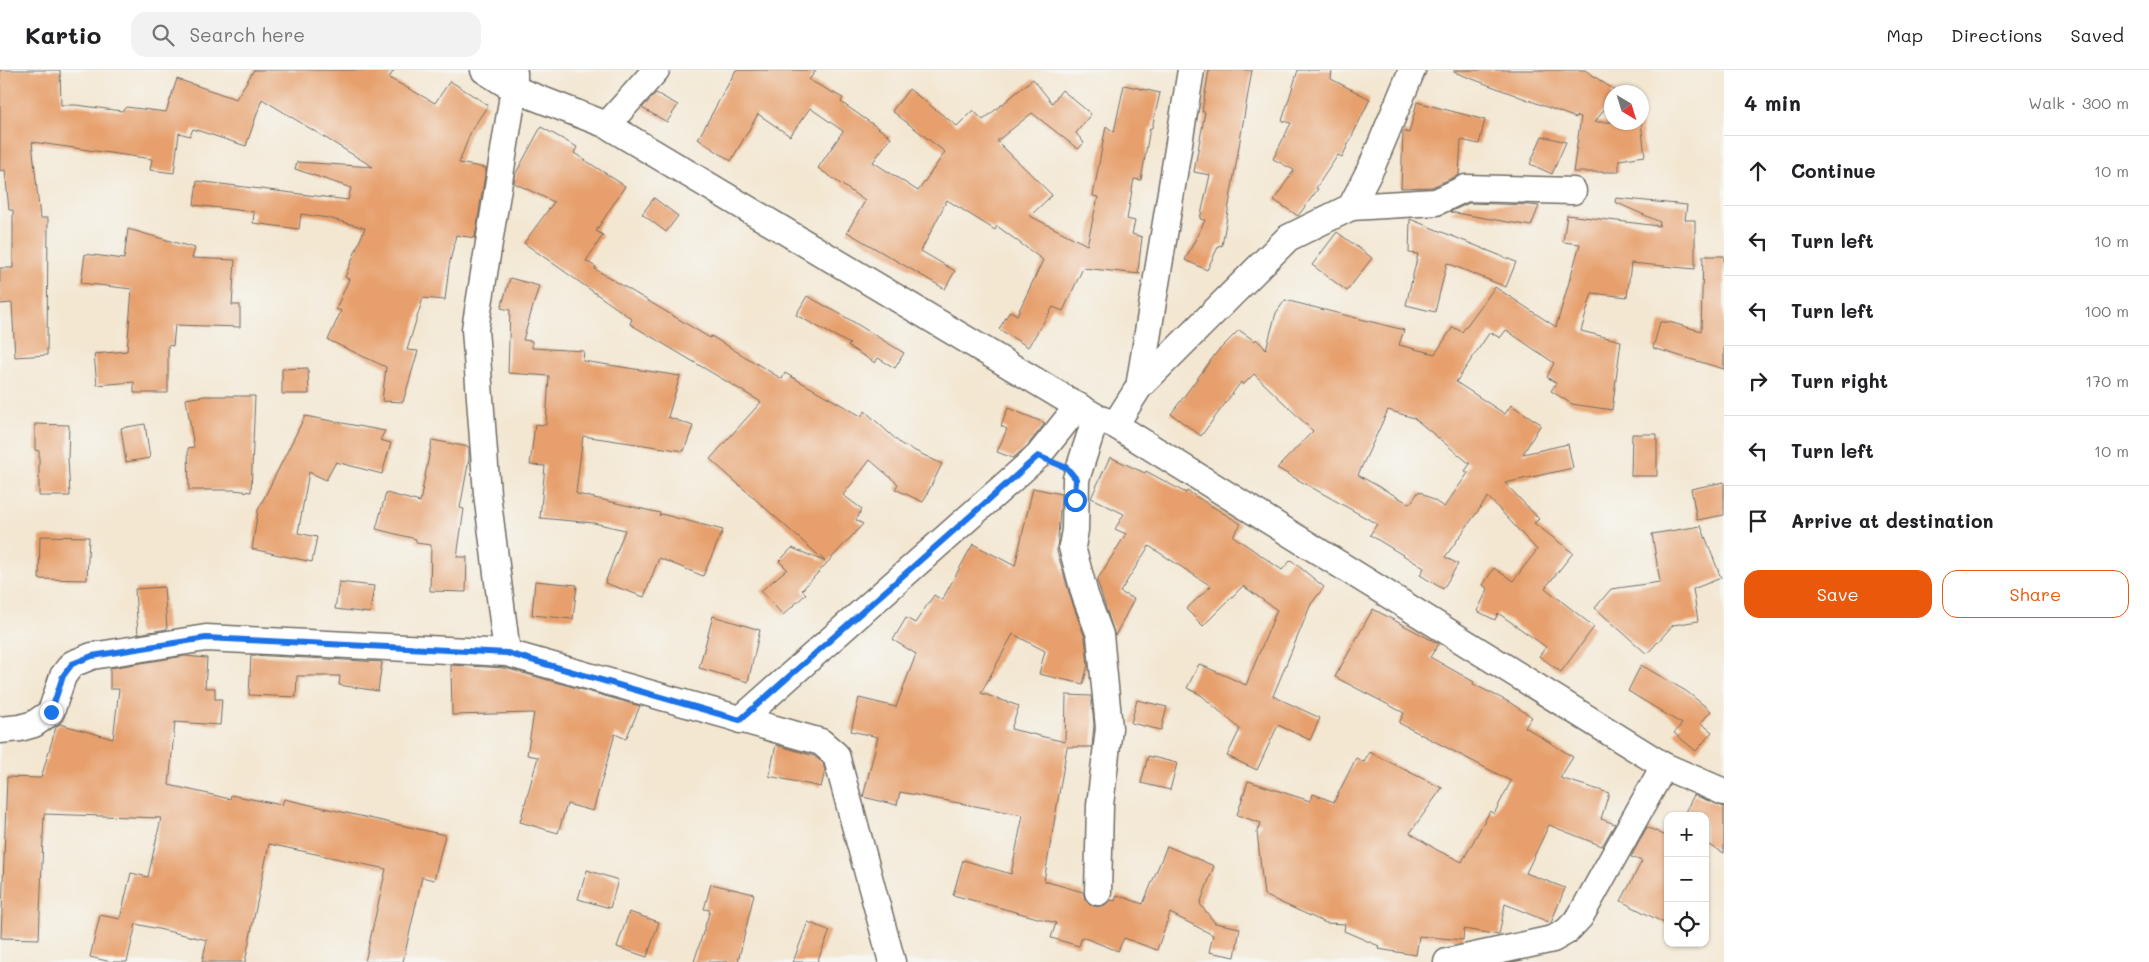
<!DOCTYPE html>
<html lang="en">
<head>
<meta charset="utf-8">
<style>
	:root { --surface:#fff; --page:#f2f2f2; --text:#202124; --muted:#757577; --line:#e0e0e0; --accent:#ea580c }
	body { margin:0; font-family:Mali,sans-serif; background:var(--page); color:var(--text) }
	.controls { position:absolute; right:15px; bottom:15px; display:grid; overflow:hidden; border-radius:10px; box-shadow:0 1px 4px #0004 }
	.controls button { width:45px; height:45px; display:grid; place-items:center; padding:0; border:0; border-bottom:1px solid var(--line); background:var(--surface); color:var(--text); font:25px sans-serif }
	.compass { position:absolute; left:1604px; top:15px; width:45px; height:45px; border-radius:50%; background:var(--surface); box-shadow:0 1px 4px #0004; rotate:142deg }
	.stop { position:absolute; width:15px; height:15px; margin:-11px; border:4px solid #1a73e8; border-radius:50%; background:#fff }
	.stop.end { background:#1a73e8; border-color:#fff; box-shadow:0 1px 5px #0008 }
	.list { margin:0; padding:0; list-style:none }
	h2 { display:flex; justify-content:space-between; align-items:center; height:65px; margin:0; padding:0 20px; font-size:21px }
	h2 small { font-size:16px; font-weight:400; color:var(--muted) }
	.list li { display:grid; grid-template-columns:32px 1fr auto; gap:15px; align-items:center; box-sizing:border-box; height:70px; padding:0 20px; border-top:1px solid var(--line) }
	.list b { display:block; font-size:19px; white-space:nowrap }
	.list em { font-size:16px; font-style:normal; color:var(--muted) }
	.actions { display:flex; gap:10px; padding:15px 20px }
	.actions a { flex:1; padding:11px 0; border:1px solid var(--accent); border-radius:15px; text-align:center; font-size:18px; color:var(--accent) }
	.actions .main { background:var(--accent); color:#fff }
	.icon { flex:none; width:28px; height:28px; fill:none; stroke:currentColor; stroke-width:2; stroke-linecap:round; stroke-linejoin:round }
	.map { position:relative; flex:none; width:1724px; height:892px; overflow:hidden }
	header { display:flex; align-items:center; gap:30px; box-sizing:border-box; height:70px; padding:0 25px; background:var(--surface); border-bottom:1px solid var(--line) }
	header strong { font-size:24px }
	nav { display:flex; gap:28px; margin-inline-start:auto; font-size:18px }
	.search { width:350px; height:45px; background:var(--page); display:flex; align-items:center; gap:12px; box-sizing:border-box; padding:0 18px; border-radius:15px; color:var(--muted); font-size:19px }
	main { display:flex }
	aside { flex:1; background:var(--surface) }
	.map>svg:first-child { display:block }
</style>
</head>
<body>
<header>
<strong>Kartio</strong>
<div class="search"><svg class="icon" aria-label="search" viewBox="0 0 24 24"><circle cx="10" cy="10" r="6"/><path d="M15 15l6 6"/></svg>Search here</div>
<nav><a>Map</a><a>Directions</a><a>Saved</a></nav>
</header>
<main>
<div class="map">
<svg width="1724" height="892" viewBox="0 0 1724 892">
	<rect width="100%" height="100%" fill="#f6f6f2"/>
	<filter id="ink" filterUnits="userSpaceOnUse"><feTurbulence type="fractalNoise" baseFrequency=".02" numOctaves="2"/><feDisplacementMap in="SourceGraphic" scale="10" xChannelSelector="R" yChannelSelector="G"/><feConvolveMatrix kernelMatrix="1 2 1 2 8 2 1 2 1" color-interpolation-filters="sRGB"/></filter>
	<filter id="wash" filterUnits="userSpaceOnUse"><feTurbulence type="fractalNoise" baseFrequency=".0096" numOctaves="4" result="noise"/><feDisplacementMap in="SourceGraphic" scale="20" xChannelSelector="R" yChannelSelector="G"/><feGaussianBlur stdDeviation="1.12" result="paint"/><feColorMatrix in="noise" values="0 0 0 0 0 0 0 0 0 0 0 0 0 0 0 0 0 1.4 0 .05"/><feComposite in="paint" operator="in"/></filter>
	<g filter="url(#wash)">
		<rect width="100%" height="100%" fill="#f3e7d2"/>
		<g id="blocks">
			<g fill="#e7a06d" fill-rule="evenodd">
				<polygon points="0,0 60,0 61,35 76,35 122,41 126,37 166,42 177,9 236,29 254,0 394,0 389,8 435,33 450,11 488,35 471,61 459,93 486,98 475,168 456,165 449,196 445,230 423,228 407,280 418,281 403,332 382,331 386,297 328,270 341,241 336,239 349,209 345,207 365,158 328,148 301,144 299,159 253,153 254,142 194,135 197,111 348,130 351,118 295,99 297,92 373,97 262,29 246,76 193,59 190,66 179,63 174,103 150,100 152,89 32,72 40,148 48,148 47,285 15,287 12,233 0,234 0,198 13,198 13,140 9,140 5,100 0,101"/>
				<polygon points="736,0 816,0 809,10 843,28 841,32 891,67 873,92 918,121 945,82 892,41 909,19 957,56 973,40 983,50 1033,9 1052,33 1062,20 1091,44 1076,63 1084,73 1078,79 1032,43 997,71 1052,125 1030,146 1087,175 1098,127 1093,126 1106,56 1114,62 1124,15 1160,23 1152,58 1150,58 1141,110 1134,109 1127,149 1135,151 1132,164 1142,167 1138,201 1140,204 1083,198 1063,241 1053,237 1028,277 999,259 1010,241 1017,245 1043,190 997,156 995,160 947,130 921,181 955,201 945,219 847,162 865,131 818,98 843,61 810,38 790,66 758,44 731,91 698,69"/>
				<polygon points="1209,0 1252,0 1222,176 1219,175 1207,200 1185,190 1205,150 1200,149 1210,105 1194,102 1205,42 1202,42"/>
				<polygon points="1298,0 1332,0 1331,9 1370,29 1342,87 1338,85 1316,118 1318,119 1298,146 1274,130 1294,100 1273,89 1291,53 1282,51"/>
				<polygon points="1455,0 1585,0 1617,22 1612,22 1612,29 1595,52 1641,52 1645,86 1619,90 1619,102 1573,102 1581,47 1576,46 1576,48 1454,2"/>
				<polygon points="656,23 678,35 667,52 642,38"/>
				<polygon points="1417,32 1485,50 1479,74 1461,70 1459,105 1432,117 1401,118 1403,61 1409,63"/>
				<polygon points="541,57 577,77 574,83 625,116 596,161 603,165 586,191 596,197 595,199 710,268 711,266 782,309 785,303 861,346 865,341 901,374 942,394 923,432 895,419 898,414 870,390 843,425 862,439 856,450 863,454 802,520 806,524 783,545 761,521 787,499 779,491 792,478 826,492 710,389 761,332 630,254 632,249 524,173 554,132 514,113 516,103"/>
				<polygon points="1542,66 1566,72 1552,104 1530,94"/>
				<polygon points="654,128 678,146 666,162 642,144"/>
				<path d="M1616,128L1687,135L1685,150H1695V199L1631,193L1627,227L1592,223L1581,261L1621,271L1612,340L1572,334L1551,321L1556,313L1547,307L1554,293L1506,260L1500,268L1490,262L1456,312L1505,344L1511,335L1541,354L1523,384L1568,374L1573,398L1505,413L1539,449L1534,453L1573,483L1545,518L1594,557L1561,602L1539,586L1546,577L1498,543L1495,550L1477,541L1488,519L1483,515L1494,498L1513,511L1537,480L1488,427L1445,487L1458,494L1443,519L1420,505L1424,498L1370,465L1377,454L1277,398L1313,361L1254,304L1243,315L1241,312L1201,366L1171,344L1217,282L1239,260L1255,271L1256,269L1266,279L1276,243L1285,230L1404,260L1399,275L1435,284L1453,257L1462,262L1495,217L1556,257L1580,174L1563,172L1567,145L1659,156L1660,152L1615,132ZM1388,340L1414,348L1470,394L1465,401L1468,403L1444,437L1419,421L1410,434L1358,405Z"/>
				<polygon points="1469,133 1530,135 1539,136 1531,156 1450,142"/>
				<polygon points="1410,149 1516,192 1506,217 1447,193 1435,242 1406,235 1418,184 1409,183"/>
				<polygon points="128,159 195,178 192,188 235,190 232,235 240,235 240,257 175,255 173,276 168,275 168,323 134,323 134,312 97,315 94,284 127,281 132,219 81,213 85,184 124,189"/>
				<polygon points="1337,162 1372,188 1347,221 1312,195"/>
				<polygon points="1703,186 1724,186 1724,299 1653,278 1660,252 1669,252 1701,261"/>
				<polygon points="510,208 539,216 523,270 532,271 532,278 584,281 583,291 680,306 668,347 693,356 684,381 583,366 576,422 577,424 660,443 659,446 661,444 723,460 703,506 659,488 644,527 605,513 625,460 594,453 540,448 545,396 530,395 535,354 546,355 549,306 508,303 510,240 501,238"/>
				<polygon points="807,226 842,245 904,283 895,298 878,288 875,293 848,276 850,274 796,245"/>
				<polygon points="308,298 309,324 282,324 282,299"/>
				<polygon points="204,326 255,326 251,422 234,420 189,420 188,378 194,377 186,329"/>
				<polygon points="1008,338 1045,353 1027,376 1013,388 997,382 1007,359 1001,356"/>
				<polygon points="305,346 385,361 380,370 391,373 382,404 336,392 326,410 309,402 298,463 317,467 312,492 252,479 258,440"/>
				<polygon points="35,354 69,355 68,388 70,426 39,426 39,381 35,380"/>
				<polygon points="145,354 150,388 126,392 121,358"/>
				<polygon points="1632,364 1657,364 1657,406 1631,406"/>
				<polygon points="432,370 469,377 469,389 460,438 464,439 457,487 467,487 466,522 430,521 431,475 416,473 416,469 376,459 386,423 420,432"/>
				<polygon points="1110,387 1145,403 1146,401 1186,423 1187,421 1241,454 1233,466 1282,500 1291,490 1324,517 1311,534 1273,626 1320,648 1310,670 1278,655 1257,700 1227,686 1240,659 1201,625 1187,618 1199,594 1246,615 1277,540 1243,516 1203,556 1186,539 1211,516 1149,476 1120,522 1134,529 1115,566 1097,510 1126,464 1115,459 1124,444 1091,428"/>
				<polygon points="1724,412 1724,445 1697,450 1691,419"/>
				<polygon points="1033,418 1061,424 1057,481 1071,529 1085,568 1088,595 1083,614 1039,604 1045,581 1013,564 981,623 1019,636 1011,659 1065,672 1066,625 1091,626 1094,654 1092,677 1067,677 1044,811 1083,822 1085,830 1090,835 1097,837 1105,835 1111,830 1115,831 1117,825 1143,834 1167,776 1214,796 1200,834 1215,853 1240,858 1235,887 1209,882 1213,865 1170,843 1157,880 1124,868 1118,881 1082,867 1079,876 1051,868 1056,853 953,825 963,790 1011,804 1023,745 900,722 897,735 863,727 878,667 851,661 859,628 896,637 916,584 893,570 906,548 915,553 934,525 942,530 973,474 1015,496"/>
				<polygon points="1701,456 1721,508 1693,519 1698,551 1673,555 1647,584 1595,538 1611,519 1660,512 1652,464"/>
				<polygon points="40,466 89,467 87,510 39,509"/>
				<polygon points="535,511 577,515 573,549 532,545"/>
				<polygon points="339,512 374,516 370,543 335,539"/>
				<polygon points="164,517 167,559 138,564 135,519"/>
				<polygon points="1373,539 1439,574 1430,587 1474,612 1473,614 1509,632 1532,647 1525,657 1573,687 1560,708 1609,723 1601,749 1615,754 1602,776 1549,755 1526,803 1565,818 1551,853 1505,834 1499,865 1464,859 1463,870 1419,866 1416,885 1378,879 1379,876 1344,861 1345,854 1326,853 1264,825 1257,762 1261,753 1237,745 1248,711 1310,731 1313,724 1334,732 1356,688 1364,692 1369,682 1442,718 1410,763 1437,780 1462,792 1490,741 1494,744 1511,711 1399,653 1404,643 1335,607"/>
				<polygon points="713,546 760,560 748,612 699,598"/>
				<polygon points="251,585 382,592 378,621 339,615 340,606 297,606 296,627 249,625"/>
				<polygon points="185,586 207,588 205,618 215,618 215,629 222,629 220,655 175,652 169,715 230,729 231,725 282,735 284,729 445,765 434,810 422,807 403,892 365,892 386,799 269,774 245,892 202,892 207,870 136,854 127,892 111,892 90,887 100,845 120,849 131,803 148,807 161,748 44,744 39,869 1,868 7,707 41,708 56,657 60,654 113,669 119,619 110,619 110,598"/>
				<polygon points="451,595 505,598 640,636 626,669 615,664 593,741 567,734 558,763 520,752 538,687 527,685 534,643 452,645"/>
				<polygon points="1641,595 1686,621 1711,641 1701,653 1712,662 1696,681 1674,663 1682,654 1628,621"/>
				<polygon points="1137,630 1167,637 1161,660 1131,653"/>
				<polygon points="776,675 814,686 823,693 825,701 821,717 769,706"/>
				<polygon points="1148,686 1177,693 1170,720 1141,713"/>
				<polygon points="1694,725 1724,737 1724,783 1705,773 1705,746 1683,746"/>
				<polygon points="1647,757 1668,767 1668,855 1621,831 1642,791 1631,787"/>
				<polygon points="587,800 618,810 610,838 578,829"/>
				<polygon points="711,814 754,824 738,892 694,892 710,840 704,839"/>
				<polygon points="629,842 659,852 647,887 617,877"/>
				<polygon points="808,852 830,861 817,892 793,892"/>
			</g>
		</g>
	</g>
	<g filter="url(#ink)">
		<use href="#blocks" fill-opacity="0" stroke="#716d65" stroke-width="1"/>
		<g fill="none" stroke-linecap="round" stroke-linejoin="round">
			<defs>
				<g id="street">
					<polyline points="484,0 514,19 607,55 1096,347 1115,355 1664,696 1724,722"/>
					<polyline points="607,55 656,0"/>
					<polyline points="1351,137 1436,132 1466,118 1573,121"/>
					<polyline points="1139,317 1288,168 1351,137 1372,96 1412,0"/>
					<polyline points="1096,347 1076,409 1075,460 1072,477 1085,525 1100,565 1109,658 1100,735 1098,822"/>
					<polyline points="1115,355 1139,317 1191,0"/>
					<polyline points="507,583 487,424 475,259 514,19 514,3"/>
					<polyline points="740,650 1038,386 1078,336"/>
					<polyline points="0,660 20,658 34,654 51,642 63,606 72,594 92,586 206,568 507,583 821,672 836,685 892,892"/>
					<polyline points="1447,892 1553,869 1567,861 1580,847 1664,696"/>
				</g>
			</defs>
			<use href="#street" stroke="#716d65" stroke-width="29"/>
			<use href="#street" stroke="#fff" stroke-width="26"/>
		</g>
	</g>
	<g fill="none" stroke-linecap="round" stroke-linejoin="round" filter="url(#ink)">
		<polyline stroke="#1a73e8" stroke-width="6" points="51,642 63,606 72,594 92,586 206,568 507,583 740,650 1038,386 1067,398 1076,409 1075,430"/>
	</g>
</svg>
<div class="controls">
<button>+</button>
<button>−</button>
<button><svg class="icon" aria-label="locate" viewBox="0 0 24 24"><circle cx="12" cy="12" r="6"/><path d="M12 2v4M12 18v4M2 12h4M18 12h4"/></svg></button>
</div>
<svg class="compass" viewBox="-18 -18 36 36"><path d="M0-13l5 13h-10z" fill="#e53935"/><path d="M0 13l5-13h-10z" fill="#757577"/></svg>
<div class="stop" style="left:1075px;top:430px"></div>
<div class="stop end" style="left:51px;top:642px"></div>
</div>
<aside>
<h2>4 min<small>Walk · 300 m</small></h2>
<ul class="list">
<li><svg class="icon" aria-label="ahead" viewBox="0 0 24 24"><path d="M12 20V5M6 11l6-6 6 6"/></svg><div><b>Continue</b></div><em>10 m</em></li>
<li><svg class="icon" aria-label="left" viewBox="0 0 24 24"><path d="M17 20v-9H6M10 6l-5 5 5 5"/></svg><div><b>Turn left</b></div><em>10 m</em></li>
<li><svg class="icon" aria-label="left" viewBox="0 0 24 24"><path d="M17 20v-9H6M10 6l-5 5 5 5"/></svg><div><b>Turn left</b></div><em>100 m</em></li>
<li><svg class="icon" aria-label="right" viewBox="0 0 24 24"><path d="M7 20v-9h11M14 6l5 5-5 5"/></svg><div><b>Turn right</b></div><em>170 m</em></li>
<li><svg class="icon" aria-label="left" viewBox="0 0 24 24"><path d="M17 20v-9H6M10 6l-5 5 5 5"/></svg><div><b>Turn left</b></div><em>10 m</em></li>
<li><svg class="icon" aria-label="arrive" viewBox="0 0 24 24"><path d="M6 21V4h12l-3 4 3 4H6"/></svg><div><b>Arrive at destination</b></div></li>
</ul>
<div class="actions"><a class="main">Save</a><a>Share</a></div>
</aside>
</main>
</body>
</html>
